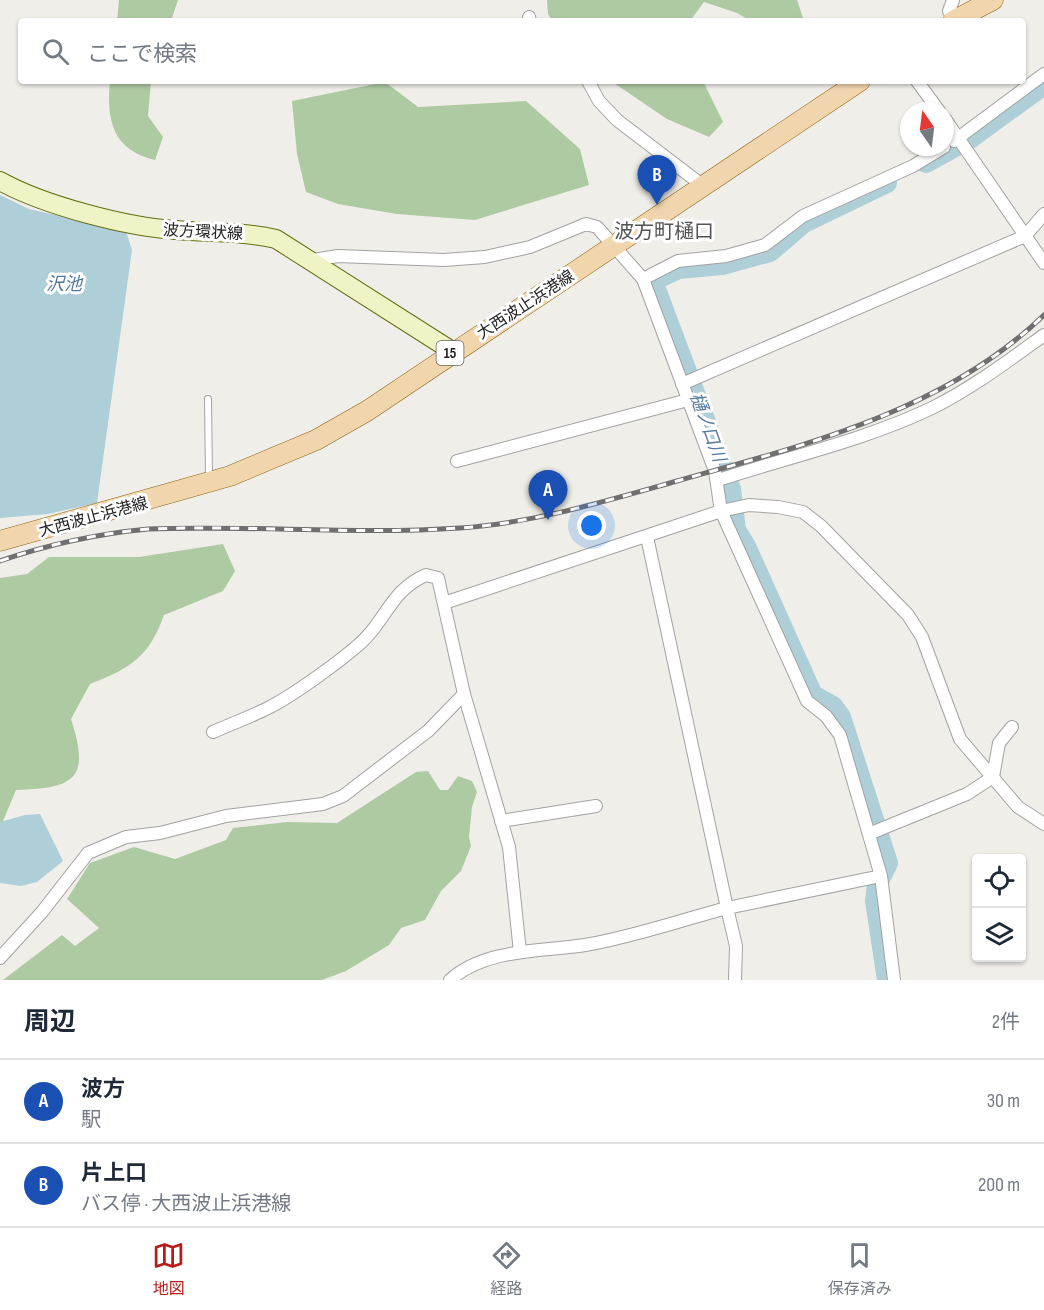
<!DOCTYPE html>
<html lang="ja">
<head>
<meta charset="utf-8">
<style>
	:root { --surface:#fff; --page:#f6f6f7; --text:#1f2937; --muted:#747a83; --line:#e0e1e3; --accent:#ba1b19 }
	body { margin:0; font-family:"Sofia Sans Condensed","Noto Sans JP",sans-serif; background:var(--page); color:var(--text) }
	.controls { position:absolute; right:18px; bottom:18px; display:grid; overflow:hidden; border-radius:6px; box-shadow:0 2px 4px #0004 }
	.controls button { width:54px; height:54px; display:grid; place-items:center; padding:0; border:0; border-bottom:2px solid var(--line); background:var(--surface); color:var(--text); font:30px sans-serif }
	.compass { position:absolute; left:900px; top:102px; width:54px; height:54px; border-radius:50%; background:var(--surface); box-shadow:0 2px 4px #0004; rotate:346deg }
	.you { position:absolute; left:592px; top:526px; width:21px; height:21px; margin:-15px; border:4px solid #fff; border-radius:50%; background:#1a73e8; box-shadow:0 0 0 9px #1a73e833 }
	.badge { display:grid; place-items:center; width:39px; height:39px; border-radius:50%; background:var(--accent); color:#fff; font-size:20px; font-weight:700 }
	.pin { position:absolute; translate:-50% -50px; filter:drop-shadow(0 2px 3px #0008) }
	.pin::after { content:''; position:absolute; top:32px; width:21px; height:18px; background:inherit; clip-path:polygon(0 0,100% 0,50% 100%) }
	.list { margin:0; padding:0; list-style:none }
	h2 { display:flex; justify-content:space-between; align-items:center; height:78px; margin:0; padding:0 24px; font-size:26px }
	h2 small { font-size:20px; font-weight:400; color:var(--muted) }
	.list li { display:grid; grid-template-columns:39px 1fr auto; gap:18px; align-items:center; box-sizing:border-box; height:84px; padding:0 24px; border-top:2px solid var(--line) }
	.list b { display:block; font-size:22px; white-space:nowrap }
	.list p { margin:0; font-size:20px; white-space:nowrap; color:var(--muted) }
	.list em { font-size:20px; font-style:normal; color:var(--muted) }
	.icon { flex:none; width:33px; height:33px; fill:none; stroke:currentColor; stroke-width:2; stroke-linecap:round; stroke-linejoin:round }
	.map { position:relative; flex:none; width:1044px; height:980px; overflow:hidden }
	.search { position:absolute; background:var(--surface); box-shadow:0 2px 4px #0004; left:18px; right:18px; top:18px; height:66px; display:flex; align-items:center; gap:15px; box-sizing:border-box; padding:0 21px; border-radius:6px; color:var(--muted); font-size:22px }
	.sheet { height:246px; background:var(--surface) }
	nav { display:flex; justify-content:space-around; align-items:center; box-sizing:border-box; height:84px; border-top:2px solid var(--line); background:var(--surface); font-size:16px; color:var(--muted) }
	nav a { display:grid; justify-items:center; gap:3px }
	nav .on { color:var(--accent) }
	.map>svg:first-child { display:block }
</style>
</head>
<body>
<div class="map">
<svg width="1044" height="980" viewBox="0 0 1044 980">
	<rect width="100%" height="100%" fill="#f0eee9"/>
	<g fill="#aecaa3">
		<polygon points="119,0 178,0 171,21 117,21"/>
		<polygon points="547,0 797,0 803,18 802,21 751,21 737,13 704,2 690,21 552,21 548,14"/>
		<path d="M110,81H151L148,116L163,137L155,160C113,150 106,121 110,81Z"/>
		<polygon points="611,81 703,81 723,122 709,137 667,119"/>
		<polygon points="385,82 418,107 526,101 580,149 589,185 475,220 397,214 338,204 306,192 297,154 292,101"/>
		<path d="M223,544L235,571L223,591L164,615C149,657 131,668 90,684L71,719C91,780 74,788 16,790L0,828V578L27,574L49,557H139Z"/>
		<polygon points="428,771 440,790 448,790 458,776 472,781 477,792 472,807 469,837 471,846 461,871 441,891 425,920 401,928 389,945 346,971 322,980 3,980 62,935 75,946 99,928 67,899 90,863 134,847 175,859 226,840 233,828 287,822 337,823 416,772"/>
	</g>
	<g fill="#afcfd8">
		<polygon points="0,195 29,209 126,231 132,250 97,503 48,514 0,518"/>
		<polygon points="40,814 63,861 37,882 21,886 0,883 0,822 25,815"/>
	</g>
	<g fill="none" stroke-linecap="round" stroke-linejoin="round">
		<g stroke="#afcfd8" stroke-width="20">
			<polyline points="926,163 970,139 1044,85"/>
			<polyline points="887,980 875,901 877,885 888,863 841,717 833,706 813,695 746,546 736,530 731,489 653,281 679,269 722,265 770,252 804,223 887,183"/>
		</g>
		<defs>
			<polyline id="service" points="208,399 209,479"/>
			<g id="minor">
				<polyline points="953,0 949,11 954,20"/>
				<polyline points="529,17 530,21"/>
				<polyline points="588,81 599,101 617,120 702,185"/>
				<polyline points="917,81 939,111"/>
				<polyline points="945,119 1044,263"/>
				<polyline points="954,141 1044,74"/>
				<polyline points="313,260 338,256 444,260 485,257 530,247 586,224 597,227 643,279 715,471 721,511 807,701 826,716 840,735 881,876 894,980"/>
				<polyline points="643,279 678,261 726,256 765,245 803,216 913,166 944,147"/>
				<polyline points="682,384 1025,236 1044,214"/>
				<polyline points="457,461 688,400"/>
				<path d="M718,480C789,457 865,440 932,408C972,388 1008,361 1044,335"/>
				<polyline points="647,537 727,908 881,876"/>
				<polyline points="444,603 721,511 749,505 778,507 803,512 821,526 908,615 922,637 960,739 1018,807 1044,824"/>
				<path d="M213,732C231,724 250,717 268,708C292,696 335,665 356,647C385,624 390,590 426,575L438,578L464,694L509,847L520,952"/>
				<polyline points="501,821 596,806"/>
				<polyline points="871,833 967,794 993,777 999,743 1012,727"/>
				<polyline points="0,958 42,912 88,853 126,837 160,833 226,816 323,804 343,796 428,731 464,694"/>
				<path d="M450,980C486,948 541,952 585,945C633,937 681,920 727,908L736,946L735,980"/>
			</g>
			<path id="secondary" d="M0,181C43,205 126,227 176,230C211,233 240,231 276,239L452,351"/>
			<g id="primary">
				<polyline points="953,21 993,0"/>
				<polyline points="0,541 230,476 316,440 367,411 860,81"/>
			</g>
		</defs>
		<use href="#service" stroke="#a2a2a2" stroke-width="8"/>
		<use href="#minor" stroke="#a2a2a2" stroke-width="14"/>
		<use href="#secondary" stroke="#636e13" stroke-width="20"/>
		<use href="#primary" stroke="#8c6513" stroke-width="21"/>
		<use href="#service" stroke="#fff" stroke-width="6"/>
		<use href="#minor" stroke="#fff" stroke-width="12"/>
		<use href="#secondary" stroke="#f0f3c5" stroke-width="18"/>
		<use href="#primary" stroke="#f1d5ad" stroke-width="20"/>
		<defs>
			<path id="rail" d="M0,561C49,544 96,534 148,529C252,525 356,535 460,528C534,523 606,501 677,481C805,445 945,411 1044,315"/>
		</defs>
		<use href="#rail" stroke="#6f6f6f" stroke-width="5"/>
		<use href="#rail" stroke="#fff" stroke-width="3" stroke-dasharray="9" stroke-linecap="butt"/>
	</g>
	<g text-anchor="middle" stroke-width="6" stroke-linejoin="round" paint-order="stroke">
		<rect fill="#fff" stroke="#646464" stroke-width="1.5" x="436.5" y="341" width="27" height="24" rx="4.5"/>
		<g font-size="15" font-weight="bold" fill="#212121">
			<text x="450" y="358">15</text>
		</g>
		<g font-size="16" fill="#212121" stroke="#fff">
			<text transform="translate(203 231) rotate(3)" y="6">波方環状線</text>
			<text transform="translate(525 304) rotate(-33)" y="6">大西波止浜港線</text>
			<text transform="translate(93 516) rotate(-15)" y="6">大西波止浜港線</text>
		</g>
		<g font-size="18" font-style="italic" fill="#547a9f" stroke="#fff">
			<text x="64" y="290">沢池</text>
			<text transform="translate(708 427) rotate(70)" y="6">樋ノ口川</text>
		</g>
		<g font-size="20" fill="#545454" stroke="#fff">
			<text x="664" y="238">波方町樋口</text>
		</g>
	</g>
</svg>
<div class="controls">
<button><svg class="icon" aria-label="locate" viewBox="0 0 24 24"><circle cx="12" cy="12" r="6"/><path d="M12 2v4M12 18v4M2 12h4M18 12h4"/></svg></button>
<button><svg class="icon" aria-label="layers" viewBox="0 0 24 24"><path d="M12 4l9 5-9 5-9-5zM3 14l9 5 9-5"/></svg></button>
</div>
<svg class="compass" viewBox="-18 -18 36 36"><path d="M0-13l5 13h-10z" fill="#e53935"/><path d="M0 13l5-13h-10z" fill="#747a83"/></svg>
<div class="you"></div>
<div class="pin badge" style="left:548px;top:520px;background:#1a4fb4">A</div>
<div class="pin badge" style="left:657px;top:205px;background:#1a4fb4">B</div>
<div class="search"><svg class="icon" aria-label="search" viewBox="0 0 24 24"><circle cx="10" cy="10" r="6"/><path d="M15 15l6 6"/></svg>ここで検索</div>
</div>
<section class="sheet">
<h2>周辺<small>2件</small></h2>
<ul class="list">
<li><span class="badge" style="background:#1a4fb4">A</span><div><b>波方</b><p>駅</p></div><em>30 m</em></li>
<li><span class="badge" style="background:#1a4fb4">B</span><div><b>片上口</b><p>バス停 · 大西波止浜港線</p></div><em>200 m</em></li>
</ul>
</section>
<nav>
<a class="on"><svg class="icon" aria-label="map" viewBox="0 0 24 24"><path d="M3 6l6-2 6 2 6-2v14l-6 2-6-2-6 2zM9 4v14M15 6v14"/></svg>地図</a>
<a><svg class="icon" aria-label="directions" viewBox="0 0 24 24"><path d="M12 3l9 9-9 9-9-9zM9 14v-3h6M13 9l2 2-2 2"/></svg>経路</a>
<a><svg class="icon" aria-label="saved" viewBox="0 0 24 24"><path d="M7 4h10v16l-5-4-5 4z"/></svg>保存済み</a>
</nav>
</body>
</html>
